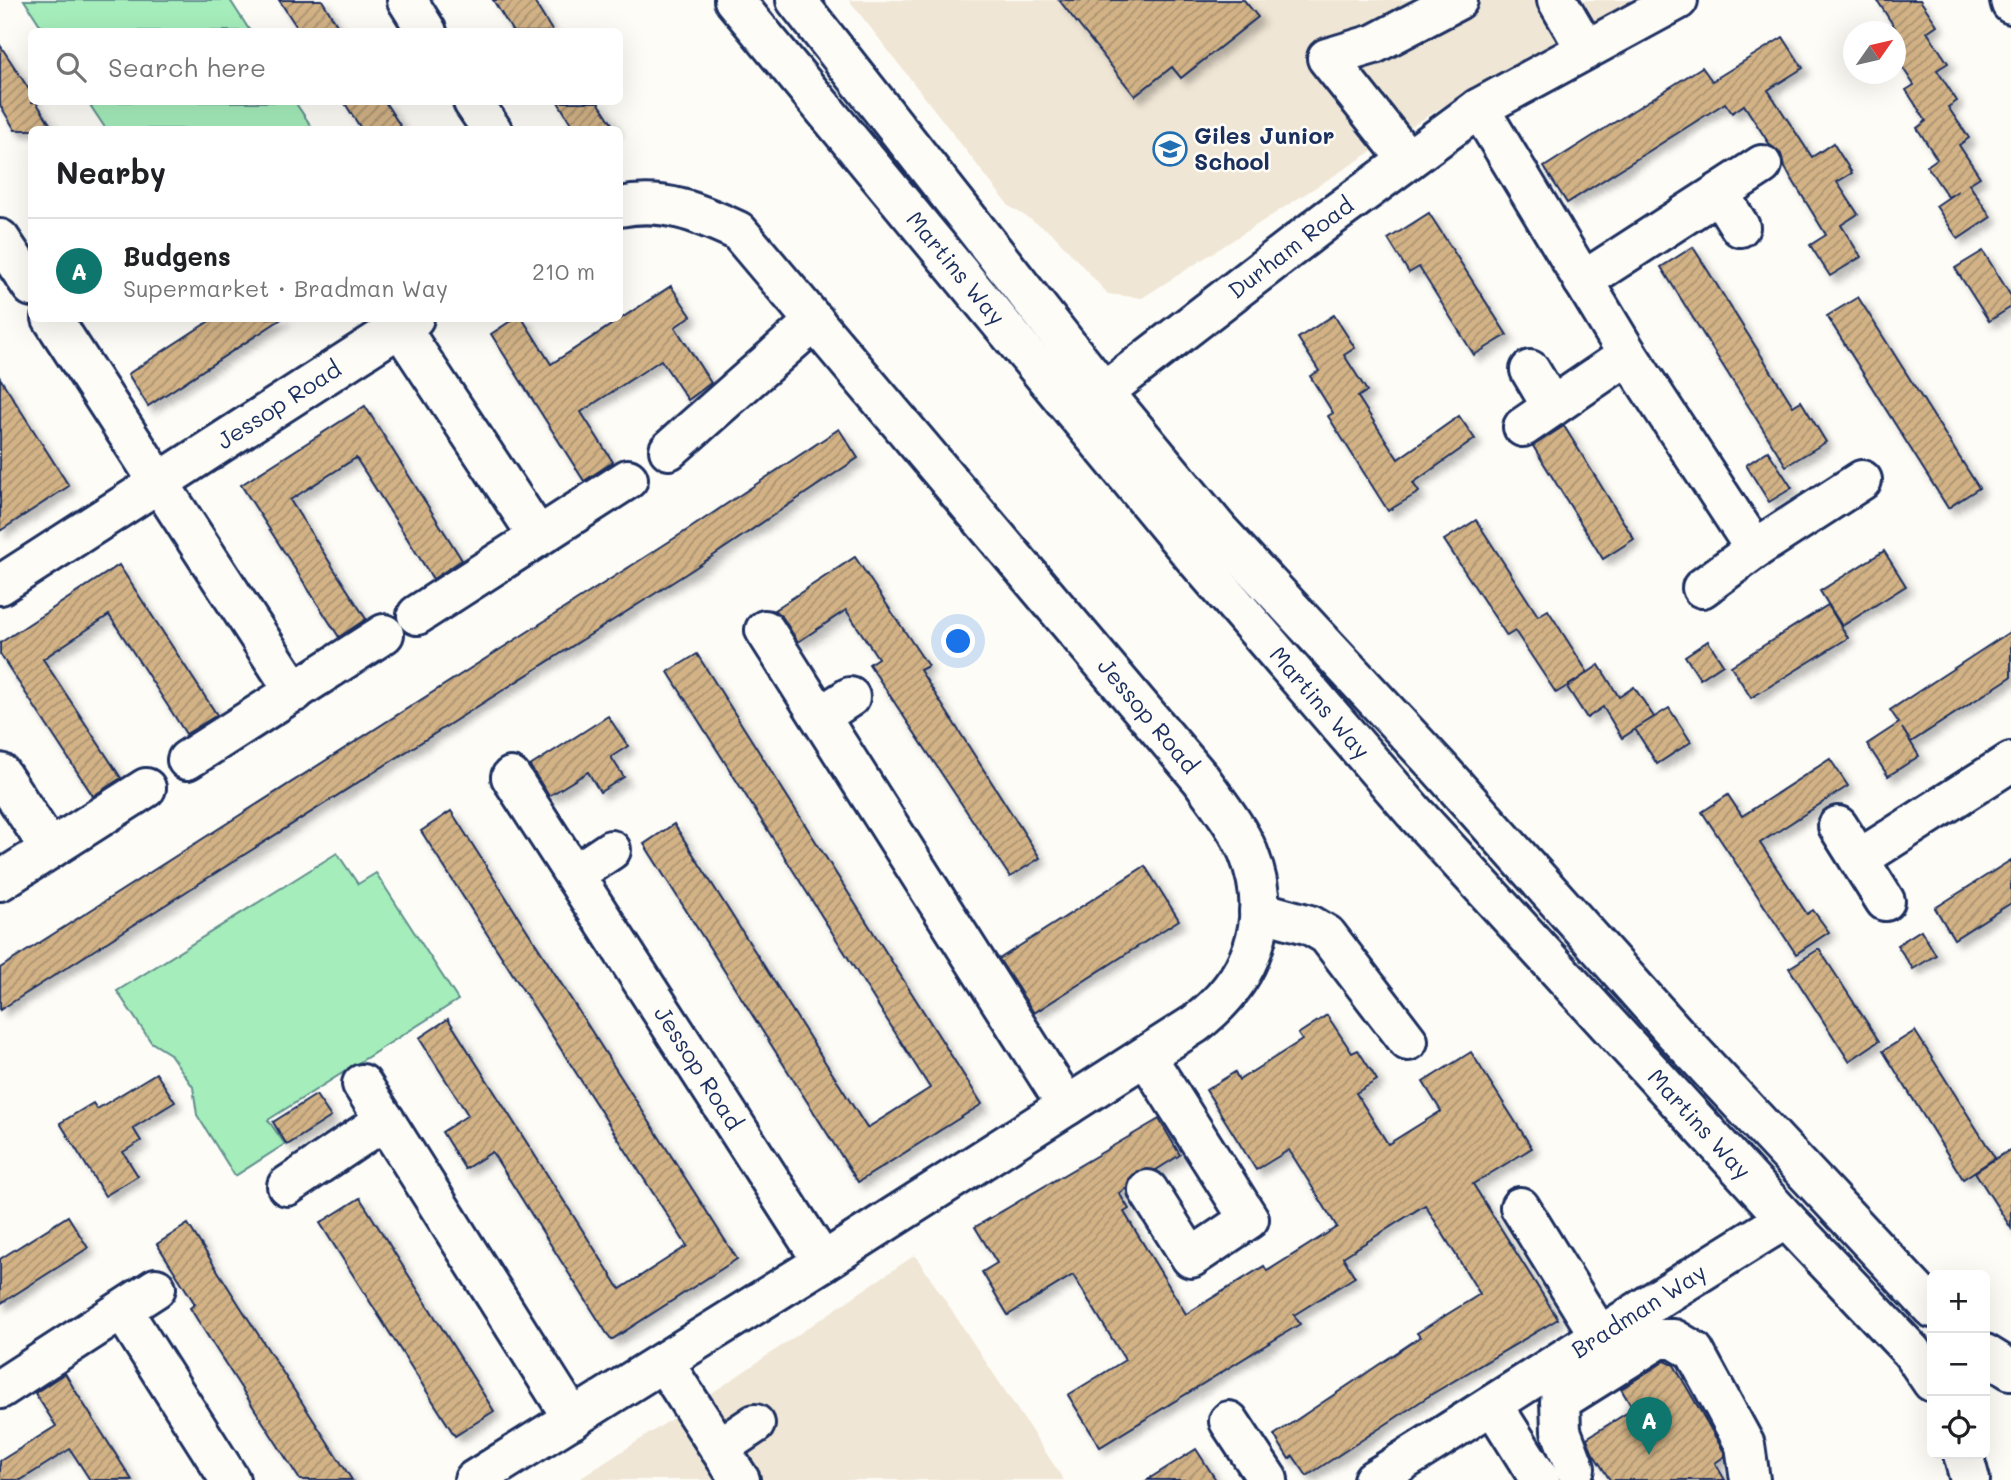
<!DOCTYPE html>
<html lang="en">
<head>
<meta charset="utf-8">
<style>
	:root { --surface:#fff; --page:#f2f2f2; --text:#202124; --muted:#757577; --line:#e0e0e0; --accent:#0f766e }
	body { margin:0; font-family:Mali,sans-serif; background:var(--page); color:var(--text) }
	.controls { position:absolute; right:21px; bottom:21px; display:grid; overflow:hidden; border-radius:10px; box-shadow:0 7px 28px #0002 }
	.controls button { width:63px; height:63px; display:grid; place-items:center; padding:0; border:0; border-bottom:2px solid var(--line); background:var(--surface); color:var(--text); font:35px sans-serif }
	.compass { position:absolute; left:1843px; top:21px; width:63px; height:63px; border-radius:50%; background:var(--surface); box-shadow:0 7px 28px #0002; rotate:56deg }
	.you { position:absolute; left:959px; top:642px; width:24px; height:24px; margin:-18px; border:5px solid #fff; border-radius:50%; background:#1a73e8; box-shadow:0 0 0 10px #1a73e833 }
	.badge { display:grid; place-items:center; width:46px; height:46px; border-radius:50%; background:var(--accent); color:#fff; font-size:23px; font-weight:700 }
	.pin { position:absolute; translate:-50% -58px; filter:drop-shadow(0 2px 4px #0008) }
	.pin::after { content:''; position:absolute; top:37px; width:24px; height:21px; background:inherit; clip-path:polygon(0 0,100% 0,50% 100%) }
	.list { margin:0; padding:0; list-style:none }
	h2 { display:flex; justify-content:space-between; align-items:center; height:91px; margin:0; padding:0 28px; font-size:30px }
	h2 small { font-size:23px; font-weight:400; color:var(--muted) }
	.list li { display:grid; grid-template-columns:46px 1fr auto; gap:21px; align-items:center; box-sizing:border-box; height:105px; padding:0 28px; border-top:2px solid var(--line) }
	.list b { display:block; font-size:26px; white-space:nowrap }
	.list p { margin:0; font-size:23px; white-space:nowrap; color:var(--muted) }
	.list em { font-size:23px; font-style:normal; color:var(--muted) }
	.icon { flex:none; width:38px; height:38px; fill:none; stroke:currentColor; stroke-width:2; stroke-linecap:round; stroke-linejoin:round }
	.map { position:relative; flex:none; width:2011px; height:1480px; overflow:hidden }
	.search { position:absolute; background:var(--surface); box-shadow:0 7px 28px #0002; left:28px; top:28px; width:595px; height:77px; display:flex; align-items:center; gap:18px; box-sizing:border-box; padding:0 24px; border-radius:10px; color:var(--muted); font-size:26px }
	.panel { position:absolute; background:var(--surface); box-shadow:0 7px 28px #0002; left:28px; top:126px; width:595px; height:196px; border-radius:10px }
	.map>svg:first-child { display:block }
</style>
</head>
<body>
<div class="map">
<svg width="2011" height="1480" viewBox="0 0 2011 1480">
	<defs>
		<pattern id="building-hatch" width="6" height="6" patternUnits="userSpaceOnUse" patternTransform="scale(1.75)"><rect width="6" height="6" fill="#d3b386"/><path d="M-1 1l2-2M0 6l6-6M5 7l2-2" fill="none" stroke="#aa9271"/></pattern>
		<filter id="shadow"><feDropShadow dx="6" dy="6" stdDeviation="3.5" flood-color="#0004"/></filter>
	</defs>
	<rect width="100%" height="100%" fill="#fdfcf7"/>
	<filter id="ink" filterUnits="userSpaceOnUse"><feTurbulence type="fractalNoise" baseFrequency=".0143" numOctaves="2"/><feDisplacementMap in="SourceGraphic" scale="14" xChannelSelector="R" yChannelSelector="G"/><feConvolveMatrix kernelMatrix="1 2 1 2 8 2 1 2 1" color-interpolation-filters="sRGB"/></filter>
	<g filter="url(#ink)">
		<g fill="#f0e6d5">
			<polygon points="849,0 1637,0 1467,91 1142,298 1108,294 1052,233 1009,206"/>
			<polygon points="915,1255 1064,1480 578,1480 727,1383"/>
		</g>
		<g fill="#a5edbb" stroke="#608e8c" stroke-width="2">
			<polygon points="24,0 230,0 250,31 44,31"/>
			<polygon points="88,102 295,102 313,129 106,129"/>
			<polygon points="337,853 358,884 376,873 458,1000 268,1120 285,1144 235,1176 197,1115 193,1087 170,1054 151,1042 117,991"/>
		</g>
		<g fill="url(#building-hatch)" stroke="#1b2f5e" stroke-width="2" filter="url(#shadow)">
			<polygon points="279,0 322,0 341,32 300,32"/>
			<polygon points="493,0 533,0 553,32 513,32"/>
			<polygon points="1059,0 1244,0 1258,17 1181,78 1172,67 1135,96"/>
			<polygon points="1877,0 1920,0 1937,25 1927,32 1948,63 1937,70 1957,101 1948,107 1969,138 1959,145 1980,177 1969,184 1991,217 1958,239 1936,206 1958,191 1948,197 1927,166 1937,159 1917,128 1926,121 1906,90 1914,85 1895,56 1906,45"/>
			<polygon points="1783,37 1803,68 1768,90 1812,157 1833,143 1852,173 1837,182 1858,214 1841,225 1861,257 1830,276 1810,245 1826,235 1784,166 1781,154 1770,145 1744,105 1732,113 1725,103 1567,203 1544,167 1702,67 1712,81"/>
			<polygon points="0,45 32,94 32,102 36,102 54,130 15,130 0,105"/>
			<polygon points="344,102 385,102 403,130 362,130"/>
			<polygon points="558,102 598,102 616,130 575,130"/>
			<polygon points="1429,213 1507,335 1474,355 1419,267 1409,273 1388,239"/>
			<polygon points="1693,247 1793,406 1801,401 1826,442 1786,466 1661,267"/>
			<polygon points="1983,251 2011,296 2011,307 1989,321 1955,268"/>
			<polygon points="671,286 691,316 675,327 711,383 688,400 661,360 581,412 613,462 584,481 491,334 515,318 522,318 551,364"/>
			<polygon points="1858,297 1979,488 1948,508 1827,316"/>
			<polygon points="1334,315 1355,348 1344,355 1367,391 1358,397 1398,459 1459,416 1475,439 1413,483 1419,492 1388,511 1328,416 1333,413 1310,376 1319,371 1298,338"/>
			<polygon points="214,318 283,318 148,406 128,374"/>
			<polygon points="0,378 69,486 0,531"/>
			<polygon points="365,406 462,560 433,579 356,458 290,500 366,619 339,637 241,485"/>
			<polygon points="1564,426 1634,539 1603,559 1533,446"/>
			<polygon points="839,429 858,458 692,570 0,1010 0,968 692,527"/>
			<polygon points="1768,451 1792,488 1769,502 1746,465"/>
			<polygon points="1476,520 1538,616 1548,610 1588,673 1556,693 1515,631 1507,636 1444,540"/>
			<polygon points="1884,551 1906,586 1842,626 1820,591"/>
			<polygon points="855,557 928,666 920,670 1040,858 1010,877 869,664 878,658 846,610 798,642 783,618 774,610"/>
			<polygon points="119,565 217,715 186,734 109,615 43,659 121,778 93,796 0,654 0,643"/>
			<polygon points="1828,605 1848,638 1751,698 1731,666"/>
			<polygon points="2011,631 2011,677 1911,742 1902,728 1919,756 1888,776 1867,744 1899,723 1890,710"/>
			<polygon points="1708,641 1723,664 1700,679 1685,656"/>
			<polygon points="697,654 982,1104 858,1182 644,844 674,824 867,1128 930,1088 668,672"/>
			<polygon points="1599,665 1619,697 1634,687 1654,717 1622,738 1603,707 1587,718 1567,687"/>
			<polygon points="1669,708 1691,742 1657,764 1635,729"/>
			<polygon points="608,716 628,746 611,757 624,777 600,792 588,772 549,796 530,766"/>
			<polygon points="1830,759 1848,786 1760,843 1807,914 1813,910 1829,932 1796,954 1702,812 1728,795 1742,816"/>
			<polygon points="451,811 737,1259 611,1340 492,1152 465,1169 442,1132 468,1115 419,1038 448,1019 620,1289 687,1246 421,831"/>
			<polygon points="2011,860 2011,903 1954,939 1935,908"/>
			<polygon points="1145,866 1179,920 1034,1013 999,959"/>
			<polygon points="1921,930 1936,955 1913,969 1897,945"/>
			<polygon points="1819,949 1879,1041 1849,1061 1789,968"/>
			<polygon points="1327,1015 1352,1053 1358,1050 1377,1080 1356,1093 1388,1144 1441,1111 1423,1082 1471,1052 1532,1148 1473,1184 1558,1319 1432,1394 1307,1476 1293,1456 1289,1459 1274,1435 1420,1337 1417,1333 1480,1294 1425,1205 1343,1257 1355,1277 1294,1315 1300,1324 1100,1447 1068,1395 1125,1360 1073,1275 1008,1315 982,1272 997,1263 975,1227 1159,1119 1180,1155 1156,1170 1137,1171 1129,1179 1127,1188 1119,1193 1129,1209 1124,1212 1186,1314 1264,1266 1267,1271 1337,1227 1289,1150 1256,1170 1206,1090 1235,1072 1239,1080 1302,1040 1298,1034"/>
			<polygon points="1915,1031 1995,1158 1963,1179 1883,1051"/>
			<polygon points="156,1073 175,1102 133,1128 141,1141 123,1152 138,1176 105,1196 60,1123 93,1103 97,1109"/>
			<polygon points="316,1095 331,1117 287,1145 273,1122"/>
			<polygon points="2011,1149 2011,1228 1975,1172"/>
			<polygon points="360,1198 494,1411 455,1436 320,1223"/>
			<polygon points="68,1216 88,1248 0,1304 0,1259"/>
			<polygon points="188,1224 240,1306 352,1480 300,1480 200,1324 190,1308 195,1304 157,1244"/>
			<polygon points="1665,1361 1674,1365 1724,1452 1725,1456 1715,1463 1725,1480 1610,1480 1592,1452 1587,1438 1633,1409 1621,1389"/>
			<polygon points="65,1373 73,1387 132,1480 90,1480 70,1449 21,1480 0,1480 0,1461 56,1426 35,1393"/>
			<polygon points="1196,1449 1216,1480 1147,1480"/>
		</g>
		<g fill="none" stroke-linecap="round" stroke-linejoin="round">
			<defs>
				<g id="minor">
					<polyline points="407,0 427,32"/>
					<polyline points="1557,0 1585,48"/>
					<polyline points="2010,0 2011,4"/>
					<polyline points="473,102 492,130"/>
					<polyline points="1479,108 1628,355 1755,549 1862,480"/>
					<polyline points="1408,160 1327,58 1374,44 1458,0"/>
					<polyline points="1719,193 1740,227"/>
					<polyline points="0,239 32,287"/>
					<polyline points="1583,281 1762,165"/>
					<polyline points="52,318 295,692"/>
					<polyline points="400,327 538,536"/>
					<polyline points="1530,370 1552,407 1628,355"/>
					<path id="s1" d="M1104,392L1328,219L1479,108L1678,0"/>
					<polyline points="1523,427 1552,407"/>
					<polyline points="669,450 815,321"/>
					<path id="s2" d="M0,585L414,318"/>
					<polyline points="1702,588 1755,549"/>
					<polyline points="417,615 628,479"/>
					<polyline points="765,630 1067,1106"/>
					<polyline points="821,716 850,697"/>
					<polyline points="187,760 384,634"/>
					<polyline points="0,773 50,849"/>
					<path id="s3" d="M511,777L823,1262"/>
					<polyline points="1838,826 1885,901"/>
					<polyline points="1859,859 2011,762"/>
					<polyline points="575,874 611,850"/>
					<polyline points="0,881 146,788"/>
					<polyline points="1259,911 1310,925 1327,935 1408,1041"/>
					<polyline points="1146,1056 1249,1219 1191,1258 1148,1190"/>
					<polyline points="362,1084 573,1419"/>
					<polyline points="287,1186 385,1120"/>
					<polyline points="1520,1207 1599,1335"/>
					<polyline points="123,1311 230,1480"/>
					<polyline points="664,1363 740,1480"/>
					<polyline points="0,1389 156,1288"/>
					<polyline points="1493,1405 1540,1480"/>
					<polyline points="1229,1421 1268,1480"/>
					<polyline points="719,1448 755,1424"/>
					<polyline points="1575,1468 1561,1431 1560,1401 1659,1339 1674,1339 1694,1351 1745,1445 1750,1480"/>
					<path d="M474,1480L823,1262L1195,1024C1251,981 1276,921 1248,852C1237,826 1217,802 1201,779L738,231C699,213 664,198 620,207"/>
					<path id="s4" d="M1373,1480C1511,1394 1647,1304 1786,1219"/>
				</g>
				<g id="major">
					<path id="s5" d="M734,0L1194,557L1413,811L1786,1219L1911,1351L1932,1382"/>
					<polyline points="796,0 1104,392 1220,532 1440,769 1676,1034 1932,1308"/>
					<polyline points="1985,1354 2011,1370"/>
					<polyline points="1963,1454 1970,1480"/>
				</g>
			</defs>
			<use href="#minor" stroke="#1b2f5e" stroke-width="44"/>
			<use href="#major" stroke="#1b2f5e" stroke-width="44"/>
			<use href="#minor" stroke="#fdfcf7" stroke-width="38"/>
			<use href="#major" stroke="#fdfcf7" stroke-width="38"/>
		</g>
	</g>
	<defs>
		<symbol id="school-ring" viewBox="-11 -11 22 22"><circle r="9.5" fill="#fdfcf7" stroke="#1f6fb2" stroke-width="1.5"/><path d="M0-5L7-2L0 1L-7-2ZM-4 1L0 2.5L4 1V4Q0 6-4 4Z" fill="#1f6fb2"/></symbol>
	</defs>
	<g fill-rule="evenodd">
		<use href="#school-ring" x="1151" y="130" width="38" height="38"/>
	</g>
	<g text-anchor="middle" stroke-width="5" stroke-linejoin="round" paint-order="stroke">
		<g font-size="23" font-weight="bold" fill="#1b2f5e" stroke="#fdfcf7" text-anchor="start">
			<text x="1194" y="144">Giles Junior<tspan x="1194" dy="26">School</tspan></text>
		</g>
		<g font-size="23" fill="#1b2f5e" stroke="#fdfcf7">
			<text dy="8" stroke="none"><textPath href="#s1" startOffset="236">Durham Road</textPath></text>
			<text dy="8" stroke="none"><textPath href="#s5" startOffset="348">Martins Way</textPath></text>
			<text dy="8" stroke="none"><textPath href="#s2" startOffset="332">Jessop Road</textPath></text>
			<text dy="8" stroke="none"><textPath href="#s5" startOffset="915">Martins Way</textPath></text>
			<text transform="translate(1148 716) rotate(50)" y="8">Jessop Road</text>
			<text dy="8" stroke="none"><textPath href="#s3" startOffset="346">Jessop Road</textPath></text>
			<text dy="8" stroke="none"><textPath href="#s5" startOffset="1482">Martins Way</textPath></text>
			<text dy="8" stroke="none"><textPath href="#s4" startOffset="315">Bradman Way</textPath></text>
		</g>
	</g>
</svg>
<div class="controls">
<button>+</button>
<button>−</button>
<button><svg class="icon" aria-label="locate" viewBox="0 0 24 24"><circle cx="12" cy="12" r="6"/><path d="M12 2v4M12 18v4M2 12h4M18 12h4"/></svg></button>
</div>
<svg class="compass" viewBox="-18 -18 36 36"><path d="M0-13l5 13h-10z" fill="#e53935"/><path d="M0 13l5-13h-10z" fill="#757577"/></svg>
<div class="you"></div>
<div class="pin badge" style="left:1649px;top:1455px">A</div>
<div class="search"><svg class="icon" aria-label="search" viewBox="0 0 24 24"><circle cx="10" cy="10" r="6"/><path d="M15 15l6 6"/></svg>Search here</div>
<section class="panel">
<h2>Nearby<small></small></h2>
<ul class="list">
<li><span class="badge">A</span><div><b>Budgens</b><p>Supermarket · Bradman Way</p></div><em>210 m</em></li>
</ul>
</section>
</div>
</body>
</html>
